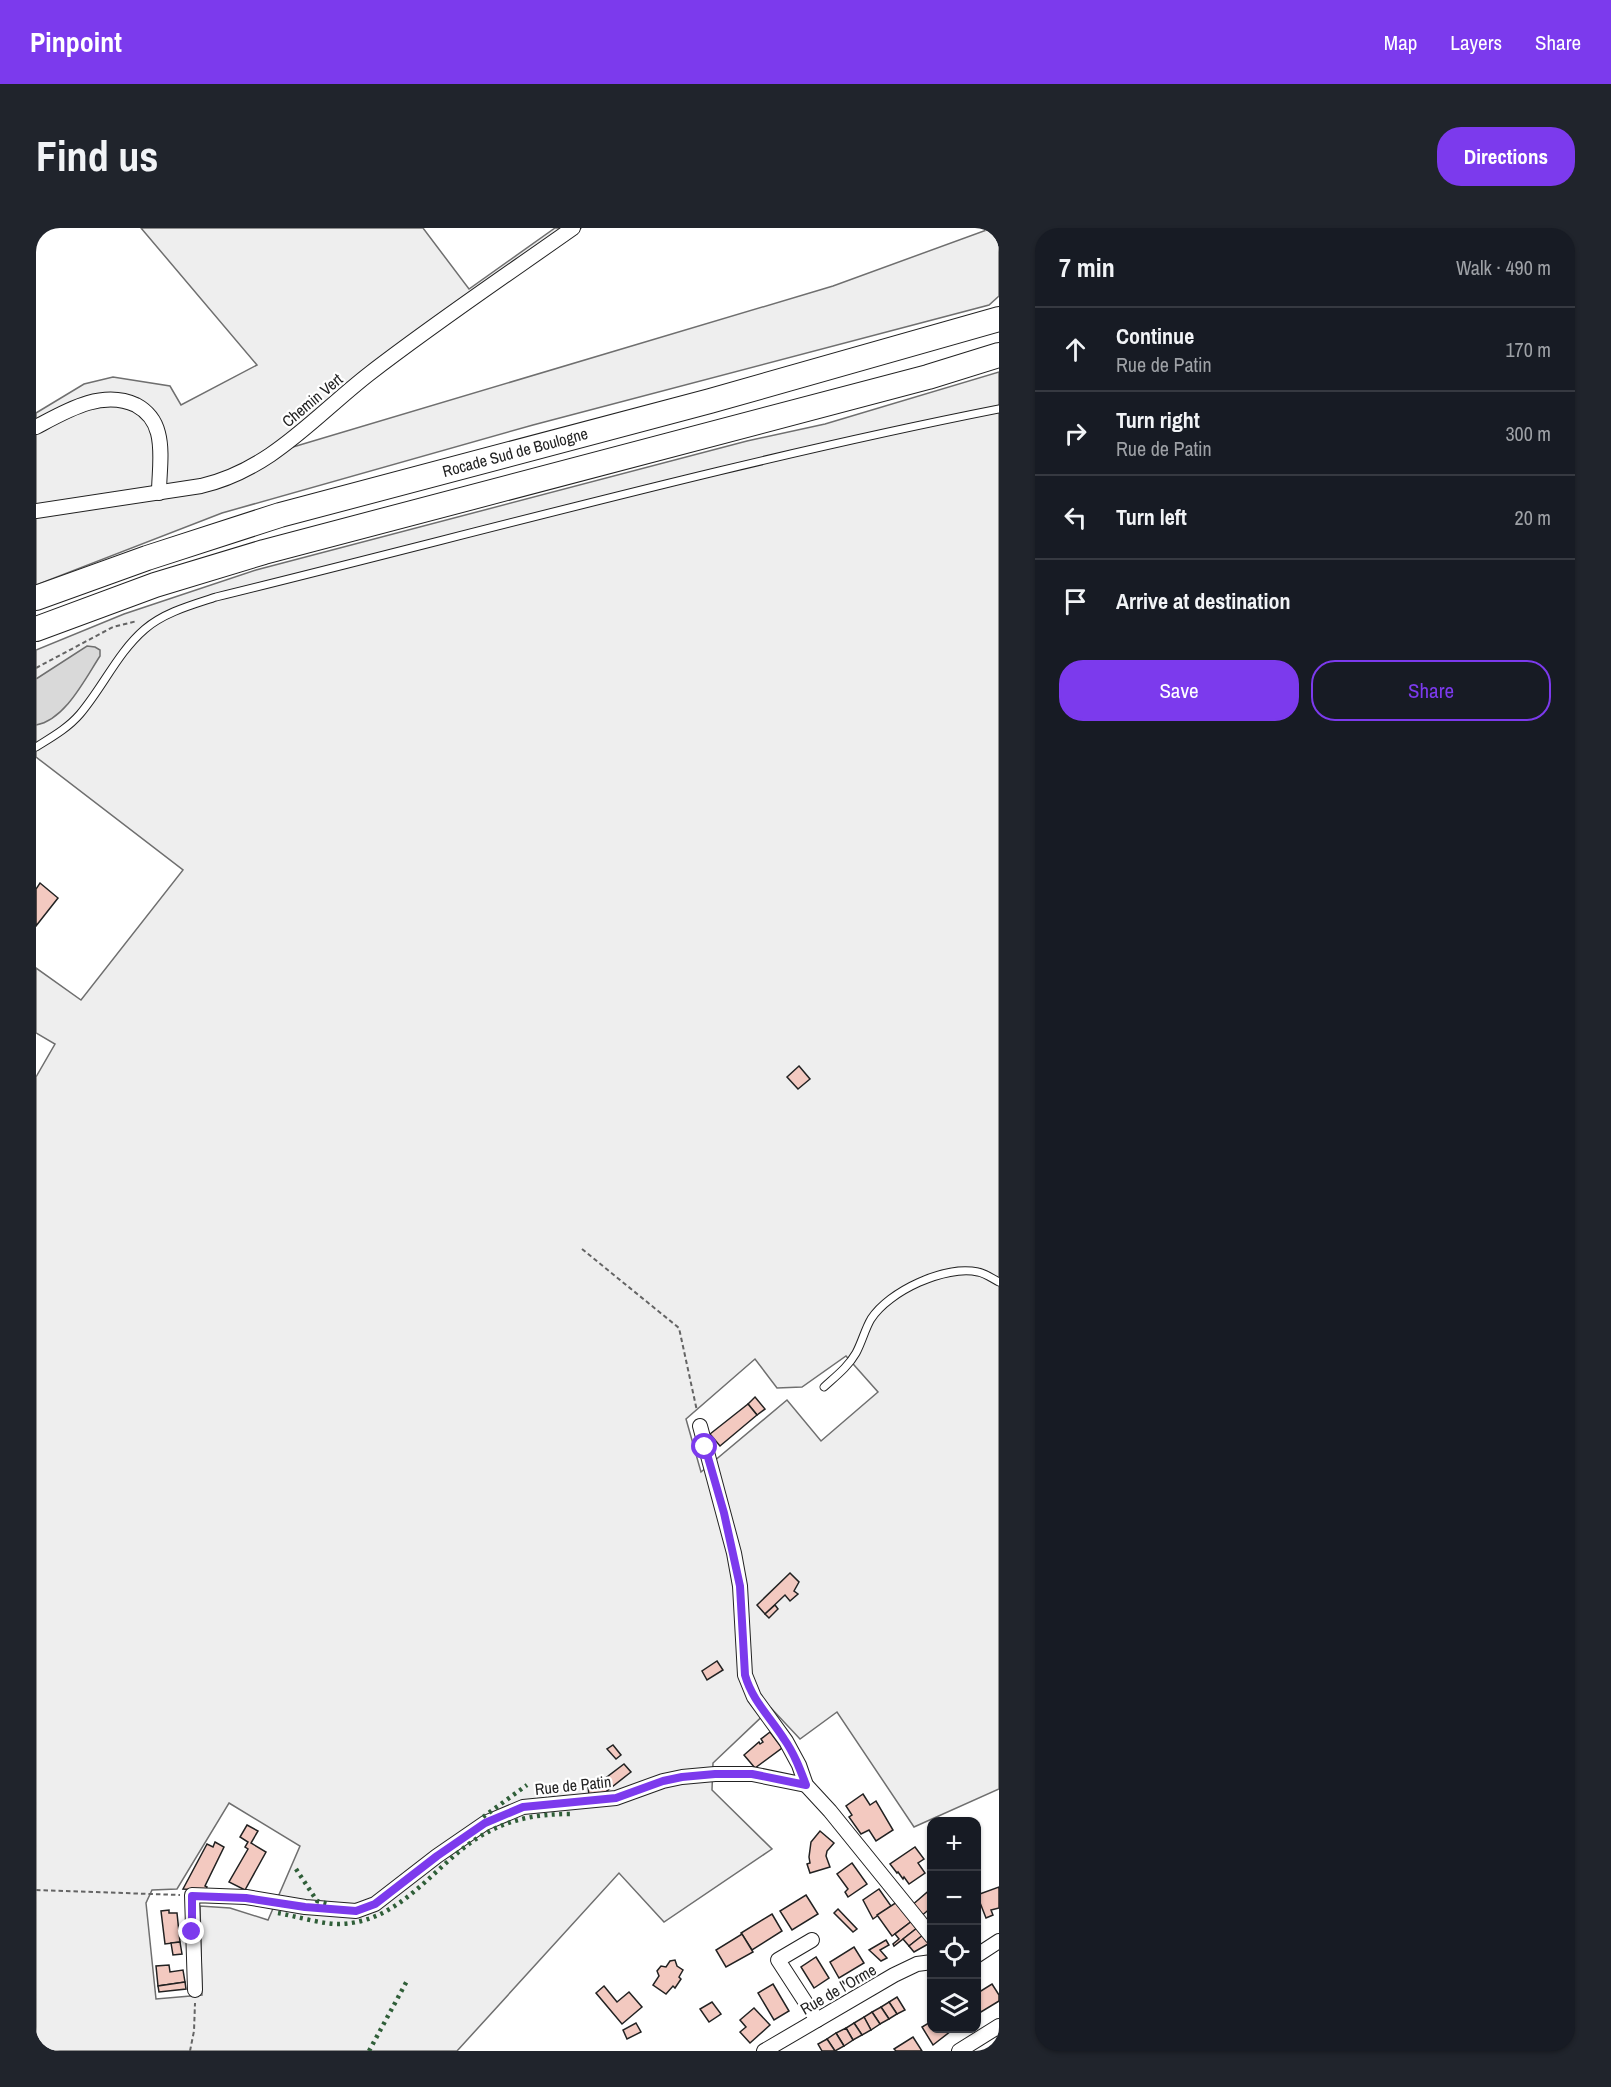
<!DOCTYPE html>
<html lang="en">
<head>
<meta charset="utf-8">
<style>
	:root { --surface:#171b24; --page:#20242c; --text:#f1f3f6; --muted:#9ea1a6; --line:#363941; --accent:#7c3aed }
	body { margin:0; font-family:"Archivo Narrow",sans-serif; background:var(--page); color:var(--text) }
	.controls { position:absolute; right:18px; bottom:18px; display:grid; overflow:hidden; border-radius:12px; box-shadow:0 2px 4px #0004 }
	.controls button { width:54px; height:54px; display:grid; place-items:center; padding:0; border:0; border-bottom:2px solid var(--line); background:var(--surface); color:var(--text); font:30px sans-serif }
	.stop { position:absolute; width:18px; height:18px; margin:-14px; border:4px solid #7c3aed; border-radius:50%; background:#fff }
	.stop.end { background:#7c3aed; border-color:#fff; box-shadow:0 2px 6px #0008 }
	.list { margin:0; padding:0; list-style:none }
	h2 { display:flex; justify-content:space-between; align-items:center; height:78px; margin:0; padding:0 24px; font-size:26px }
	h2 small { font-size:20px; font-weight:400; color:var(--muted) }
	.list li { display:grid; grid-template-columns:39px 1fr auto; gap:18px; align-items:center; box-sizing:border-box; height:84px; padding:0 24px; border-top:2px solid var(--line) }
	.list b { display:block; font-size:22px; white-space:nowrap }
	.list p { margin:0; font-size:20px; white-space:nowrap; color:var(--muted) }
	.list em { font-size:20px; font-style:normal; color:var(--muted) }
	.actions { display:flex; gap:12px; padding:18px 24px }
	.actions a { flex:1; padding:14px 0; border:2px solid var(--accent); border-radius:24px; text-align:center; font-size:21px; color:var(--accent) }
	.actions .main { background:var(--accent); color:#fff }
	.icon { flex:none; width:33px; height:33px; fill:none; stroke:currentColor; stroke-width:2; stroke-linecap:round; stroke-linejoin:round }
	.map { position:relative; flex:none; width:963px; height:1823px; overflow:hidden; border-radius:24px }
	header { display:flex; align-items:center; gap:36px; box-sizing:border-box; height:84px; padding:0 30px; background:var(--accent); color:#fff }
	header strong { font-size:28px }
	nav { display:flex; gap:33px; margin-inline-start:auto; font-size:21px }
	.intro { display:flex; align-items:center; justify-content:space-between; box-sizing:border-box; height:144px; padding:0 36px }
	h1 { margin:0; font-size:42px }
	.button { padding:15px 27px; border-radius:24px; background:var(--accent); color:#fff; font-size:21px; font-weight:700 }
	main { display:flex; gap:36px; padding:0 36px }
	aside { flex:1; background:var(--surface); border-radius:24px; box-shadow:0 2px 4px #0004 }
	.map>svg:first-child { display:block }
</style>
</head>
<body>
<header>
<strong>Pinpoint</strong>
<nav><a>Map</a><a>Layers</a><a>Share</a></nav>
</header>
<div class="intro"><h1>Find us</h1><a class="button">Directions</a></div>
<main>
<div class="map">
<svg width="963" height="1823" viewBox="0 0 963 1823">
	<rect width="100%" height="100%" fill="#fff"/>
	<g fill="#eee" stroke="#6f6f6f" stroke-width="1.5" fill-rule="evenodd">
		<polygon points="105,0 387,0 433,61 519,0 545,0 334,151 257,219 797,58 956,0 963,0 963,68 953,77 497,197 186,285 0,357 0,185 48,156 77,149 134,158 145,177 221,137"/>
		<path d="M963,144V1561L878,1599L801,1484L764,1511L735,1480L677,1535L676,1562L736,1621L628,1694L583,1645L421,1823H0V849L19,816L0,805V740L45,772L147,642L0,529V422L88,386L220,342L711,213L789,196ZM810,1128L842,1164L785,1213L751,1172L665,1244L650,1191L719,1131L741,1160L766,1159ZM193,1575L264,1618L232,1692L194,1680L164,1678L166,1767L120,1771L110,1675L116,1662L141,1661Z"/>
	</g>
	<path fill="#d9d9d9" stroke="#6f6f6f" stroke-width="1.5" d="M51,418L59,419L64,422V428C49,451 29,492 0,497V451Z"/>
	<g fill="#f3c9c0" stroke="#222" stroke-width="1.5">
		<polygon points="4,655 22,670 0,698 0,661"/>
		<polygon points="763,838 774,851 762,861 751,849"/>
		<polygon points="719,1169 729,1181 721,1187 712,1176"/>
		<polygon points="712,1176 721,1187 684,1218 674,1206"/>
		<polygon points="754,1345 763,1354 758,1363 762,1366 754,1373 749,1367 729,1386 721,1377"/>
		<polygon points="739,1377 742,1381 733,1390 729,1386"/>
		<polygon points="681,1433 687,1442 671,1452 666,1443"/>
		<polygon points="734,1504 746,1520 719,1540 708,1527 723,1514 724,1516 727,1514 725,1511"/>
		<polygon points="577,1517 585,1527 580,1531 571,1521"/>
		<polygon points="588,1536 595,1544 567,1566 553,1567 552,1559 559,1558"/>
		<polygon points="827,1566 834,1577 840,1573 857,1602 840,1613 833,1602 825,1606 813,1589 816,1587 810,1578"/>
		<polygon points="211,1597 222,1603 215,1615 230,1624 209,1662 193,1654 212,1621 209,1619 212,1614 204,1609"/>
		<polygon points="784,1603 798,1615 791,1623 790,1628 794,1639 774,1645 771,1636 774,1635 773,1629 775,1614"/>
		<polygon points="179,1614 188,1619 169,1658 171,1659 170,1662 147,1661 171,1616 177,1619"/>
		<polygon points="879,1619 888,1631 882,1635 889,1645 873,1656 868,1649 867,1651 862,1644 861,1645 854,1636"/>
		<polygon points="816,1635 831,1656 812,1669 809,1664 812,1661 801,1646"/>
		<polygon points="963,1659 963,1680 955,1682 957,1687 950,1690 941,1667"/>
		<polygon points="896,1660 896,1679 884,1689 875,1678"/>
		<polygon points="843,1661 855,1678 837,1691 827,1672"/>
		<polygon points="770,1667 782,1686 756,1702 744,1683"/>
		<polygon points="861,1674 876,1693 856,1708 841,1687"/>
		<polygon points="802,1681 821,1701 817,1704 798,1685"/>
		<polygon points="133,1682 133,1685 141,1685 144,1714 129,1716 125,1683"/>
		<polygon points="736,1686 746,1703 716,1722 705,1705"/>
		<polygon points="876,1693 881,1700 858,1718 857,1716 863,1711 859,1706"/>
		<polygon points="881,1700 887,1707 873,1718 867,1711"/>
		<polygon points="706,1706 717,1724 690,1739 680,1722"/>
		<polygon points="887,1707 894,1715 878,1724 873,1718"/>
		<polygon points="850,1712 853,1717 844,1722 851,1730 845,1733 833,1722"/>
		<polygon points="144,1714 146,1726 137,1727 135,1715"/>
		<polygon points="818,1719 828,1735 803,1750 794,1734"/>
		<polygon points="780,1729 793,1750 778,1760 765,1739"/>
		<polygon points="639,1732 641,1738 647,1742 643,1749 645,1751 639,1760 637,1758 630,1766 617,1757 623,1748 621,1743 625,1738 630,1739 634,1733"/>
		<polygon points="133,1737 134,1744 147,1742 149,1754 122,1758 120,1738"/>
		<polygon points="149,1754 150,1761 123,1764 122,1758"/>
		<polygon points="737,1756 753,1783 738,1792 722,1765"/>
		<polygon points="956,1756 963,1767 963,1773 945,1784 940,1776 940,1766"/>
		<polygon points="568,1758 581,1774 593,1764 606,1779 586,1796 560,1765"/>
		<polygon points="861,1769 869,1782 861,1786 853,1774"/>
		<polygon points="676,1774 685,1786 673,1794 664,1781"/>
		<polygon points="853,1774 861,1786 853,1791 845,1779"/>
		<polygon points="845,1779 853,1791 844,1796 836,1784"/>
		<polygon points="718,1780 734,1797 714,1815 704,1804 710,1799 704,1792"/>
		<polygon points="836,1784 844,1796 835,1802 828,1789"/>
		<polygon points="828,1789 835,1802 826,1807 818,1795"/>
		<polygon points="896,1793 896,1800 913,1800 915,1803 897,1817 886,1799"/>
		<polygon points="600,1795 605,1804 591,1811 587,1802"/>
		<polygon points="818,1795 826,1807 817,1812 810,1800"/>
		<polygon points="810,1800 817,1812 808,1818 800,1805"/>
		<polygon points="800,1805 808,1818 799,1823 791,1811"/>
		<polygon points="877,1809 886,1823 860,1823 858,1821"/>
		<polygon points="791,1811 799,1823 786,1823 782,1816"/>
	</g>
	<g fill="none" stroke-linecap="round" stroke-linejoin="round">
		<defs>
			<g id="lane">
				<path d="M0,519C16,509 32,500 44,486C67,459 82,424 109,401C129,384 156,377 180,369C441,305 700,233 963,181"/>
				<path d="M788,1159C800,1148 812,1139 820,1125C826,1114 829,1101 835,1091C853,1063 909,1037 942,1044C949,1045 957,1051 963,1054"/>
			</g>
			<g id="street">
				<path d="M0,199C30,183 66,161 100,177C111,183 119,193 122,205C127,224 123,246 123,265"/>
				<path d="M0,283L165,258C235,242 279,188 333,146C399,95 469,48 537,0"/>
				<polyline points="664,1198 698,1325 704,1358 709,1447 718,1469 750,1513 763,1537 770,1557 794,1583 896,1709"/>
				<polyline points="776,1712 742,1732 781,1792"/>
				<polyline points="940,1728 963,1713"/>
				<polyline points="159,1762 156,1667 210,1669 269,1679 320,1683 339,1676 401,1628 449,1595 487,1579 580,1570 627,1553 646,1549 679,1546 716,1546 770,1557"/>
				<polyline points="728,1823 858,1747 881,1736 896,1734"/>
				<polyline points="923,1823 963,1798"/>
			</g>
			<g id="highway">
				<polyline points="0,370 111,330 244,287 674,173 963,91"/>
				<polyline points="0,401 119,357 228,324 892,149 963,127"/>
			</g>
		</defs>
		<use href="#lane" stroke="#222" stroke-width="9"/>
		<use href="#street" stroke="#222" stroke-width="16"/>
		<use href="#highway" stroke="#222" stroke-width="26"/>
		<g stroke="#646464" stroke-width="2" stroke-dasharray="4.5 3" stroke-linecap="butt">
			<polyline points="0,440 77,399 101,393"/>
			<polyline points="546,1021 643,1100 661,1183"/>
			<polyline points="0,1662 144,1667"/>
			<polyline points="154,1823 158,1803 159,1775"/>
		</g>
		<use href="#lane" stroke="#fff" stroke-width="7"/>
		<use href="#street" stroke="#fff" stroke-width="14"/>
		<use href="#highway" stroke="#fff" stroke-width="24"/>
		<g stroke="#2f5e38" stroke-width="4.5" stroke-dasharray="3 4.5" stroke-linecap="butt">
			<polyline points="447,1589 491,1557"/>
			<polyline points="260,1641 281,1673 293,1676"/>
			<path d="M242,1685C259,1688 289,1697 305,1696C366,1693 396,1639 443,1609C473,1591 500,1586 535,1586"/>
			<polyline points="333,1823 372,1751"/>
		</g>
	</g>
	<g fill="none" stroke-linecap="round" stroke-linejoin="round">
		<path stroke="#7c3aed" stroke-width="8" d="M156,1704V1668L210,1670L269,1679L320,1683L339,1676L401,1628L449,1595L487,1579L580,1570L627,1553L646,1549L679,1546H716L770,1557C764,1541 758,1525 748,1511C734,1489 716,1472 709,1447L704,1358L688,1285L669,1219"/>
	</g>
	<g text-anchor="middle" stroke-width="4.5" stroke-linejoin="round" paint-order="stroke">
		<g font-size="16" fill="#222" stroke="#fff">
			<text transform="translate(276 172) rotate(-40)" y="6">Chemin Vert</text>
			<text transform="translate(479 224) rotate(-15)" y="6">Rocade Sud de Boulogne</text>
			<text transform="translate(537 1557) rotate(-6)" y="6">Rue de Patin</text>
			<text transform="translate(802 1761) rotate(-30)" y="6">Rue de l'Orme</text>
		</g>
	</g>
</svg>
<div class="controls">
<button>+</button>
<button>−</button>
<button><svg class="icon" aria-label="locate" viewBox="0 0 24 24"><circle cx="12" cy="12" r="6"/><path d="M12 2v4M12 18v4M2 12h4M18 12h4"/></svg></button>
<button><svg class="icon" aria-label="layers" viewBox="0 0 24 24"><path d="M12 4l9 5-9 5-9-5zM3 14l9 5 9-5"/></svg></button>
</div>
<div class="stop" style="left:669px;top:1219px"></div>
<div class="stop end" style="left:156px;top:1704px"></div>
</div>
<aside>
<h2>7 min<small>Walk · 490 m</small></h2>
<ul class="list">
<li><svg class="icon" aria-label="ahead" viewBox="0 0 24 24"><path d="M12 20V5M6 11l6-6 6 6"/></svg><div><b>Continue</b><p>Rue de Patin</p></div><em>170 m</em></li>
<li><svg class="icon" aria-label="right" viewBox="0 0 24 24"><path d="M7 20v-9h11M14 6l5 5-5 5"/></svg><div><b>Turn right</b><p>Rue de Patin</p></div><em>300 m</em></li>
<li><svg class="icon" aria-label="left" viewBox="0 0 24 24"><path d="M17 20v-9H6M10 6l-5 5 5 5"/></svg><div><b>Turn left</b></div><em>20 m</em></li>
<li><svg class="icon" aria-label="arrive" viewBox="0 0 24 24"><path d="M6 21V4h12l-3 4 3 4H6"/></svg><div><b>Arrive at destination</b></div></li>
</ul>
<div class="actions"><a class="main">Save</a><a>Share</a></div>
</aside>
</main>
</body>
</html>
